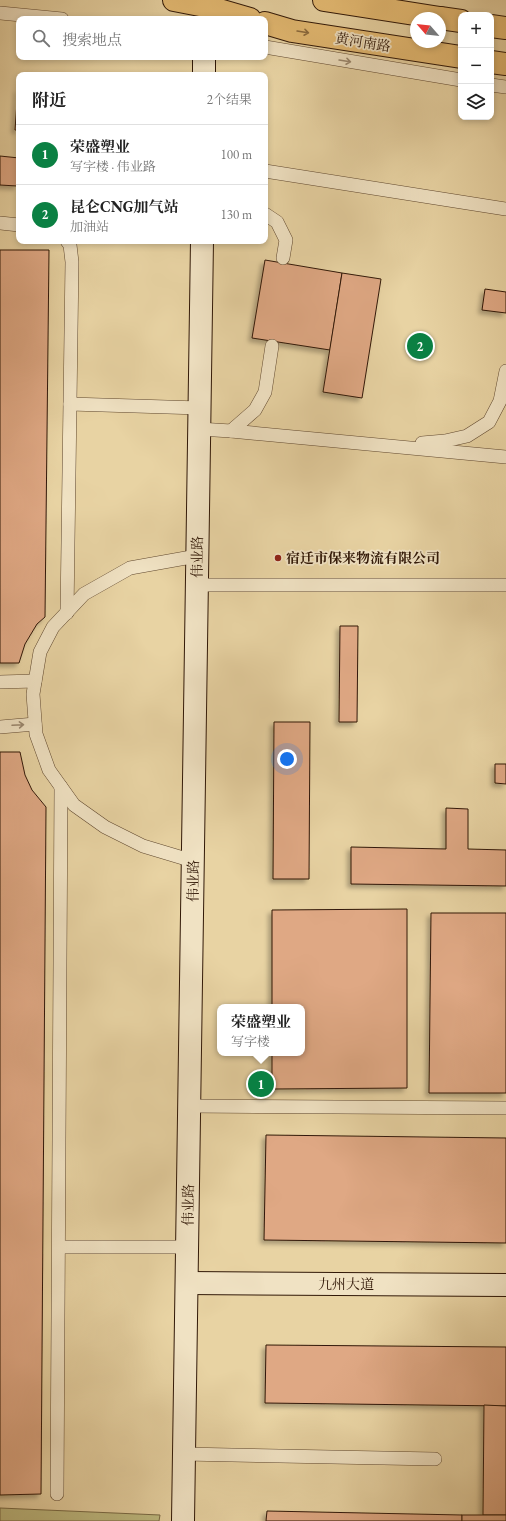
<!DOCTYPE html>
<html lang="zh">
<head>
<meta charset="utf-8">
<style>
	:root { --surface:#fff; --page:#f6f6f6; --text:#222; --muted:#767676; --line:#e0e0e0; --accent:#0b8043 }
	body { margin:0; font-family:"EB Garamond","Noto Serif SC",serif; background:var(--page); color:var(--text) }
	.controls { position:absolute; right:12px; top:12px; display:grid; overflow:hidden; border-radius:8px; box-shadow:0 2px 6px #0003 }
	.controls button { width:36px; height:36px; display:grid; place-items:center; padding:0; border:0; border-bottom:1px solid var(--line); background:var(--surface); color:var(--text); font:20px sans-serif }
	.compass { position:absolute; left:410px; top:12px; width:36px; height:36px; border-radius:50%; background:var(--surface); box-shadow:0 2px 6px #0003; rotate:298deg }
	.you { position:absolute; left:287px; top:759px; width:14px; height:14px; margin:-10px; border:3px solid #fff; border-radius:50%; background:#1a73e8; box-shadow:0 0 0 6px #1a73e833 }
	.badge { display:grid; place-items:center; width:26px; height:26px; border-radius:50%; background:var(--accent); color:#fff; font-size:13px; font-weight:700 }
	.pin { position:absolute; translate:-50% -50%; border:2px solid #fff; box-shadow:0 1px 4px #0006 }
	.popup { position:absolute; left:217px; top:1004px; width:88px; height:52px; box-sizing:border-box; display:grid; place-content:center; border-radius:8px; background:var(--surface); filter:drop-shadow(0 1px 3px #0005); font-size:13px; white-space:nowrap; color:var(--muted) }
	.popup b { font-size:15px; color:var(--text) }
	.popup::after { content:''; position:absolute; left:50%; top:100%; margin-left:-8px; border:8px solid transparent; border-top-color:var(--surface) }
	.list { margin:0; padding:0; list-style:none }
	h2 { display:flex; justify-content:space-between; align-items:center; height:52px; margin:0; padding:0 16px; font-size:17px }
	h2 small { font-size:13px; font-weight:400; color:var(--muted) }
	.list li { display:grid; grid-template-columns:26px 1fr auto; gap:12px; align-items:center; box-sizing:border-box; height:60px; padding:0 16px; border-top:1px solid var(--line) }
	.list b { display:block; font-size:15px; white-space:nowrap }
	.list p { margin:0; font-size:13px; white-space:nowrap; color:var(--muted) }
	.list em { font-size:13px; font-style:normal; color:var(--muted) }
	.icon { flex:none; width:22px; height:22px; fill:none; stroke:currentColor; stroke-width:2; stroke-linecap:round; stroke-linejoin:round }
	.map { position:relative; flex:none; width:506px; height:1521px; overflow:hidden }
	.search { position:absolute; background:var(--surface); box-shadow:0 2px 6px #0003; left:16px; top:16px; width:252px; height:44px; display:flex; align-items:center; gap:10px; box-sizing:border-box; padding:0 14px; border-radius:8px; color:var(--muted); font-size:15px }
	.panel { position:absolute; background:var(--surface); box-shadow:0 2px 6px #0003; left:16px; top:72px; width:252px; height:172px; border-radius:8px }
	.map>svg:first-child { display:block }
</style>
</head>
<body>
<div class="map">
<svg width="506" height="1521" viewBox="0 0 506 1521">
	<defs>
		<filter id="shadow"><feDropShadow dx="-3.5" dy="3.5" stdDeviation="2" flood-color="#0004"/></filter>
	</defs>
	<rect width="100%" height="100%" fill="#e8d3a3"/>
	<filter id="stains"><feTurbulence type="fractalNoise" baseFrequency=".005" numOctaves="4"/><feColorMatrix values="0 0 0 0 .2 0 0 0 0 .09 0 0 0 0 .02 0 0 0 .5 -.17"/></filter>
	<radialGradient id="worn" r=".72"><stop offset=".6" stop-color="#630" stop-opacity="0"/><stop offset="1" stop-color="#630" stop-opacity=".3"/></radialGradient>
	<polygon fill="#beba80" stroke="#786944" points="0,1508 160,1515 159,1521 0,1521"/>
	<g fill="#dfa884" stroke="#311807" filter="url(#shadow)">
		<polygon points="18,88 19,89 19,130 15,130"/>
		<polygon points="0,156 19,158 17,186 0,185"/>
		<polygon points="0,250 49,250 45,617 37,624 25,644 19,663 0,663"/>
		<polygon points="265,260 342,273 330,350 252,338"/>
		<polygon points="342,273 381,279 362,398 323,392"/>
		<polygon points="485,289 506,292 506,313 482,310"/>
		<polygon points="340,626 358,626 357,722 339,722"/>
		<polygon points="274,722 310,722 309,879 273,879"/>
		<polygon points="0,752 20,752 25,775 32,790 46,807 41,1494 0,1495"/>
		<polygon points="495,764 506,764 506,784 495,783"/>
		<polygon points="446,808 468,809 468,849 506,850 506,886 351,884 351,847 446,849"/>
		<polygon points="407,909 407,1088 272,1089 272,1053 302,1053 302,1007 272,1007 272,910"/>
		<polygon points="431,913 506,913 506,1093 429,1093"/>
		<polygon points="266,1135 506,1138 506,1243 264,1240"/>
		<polygon points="266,1345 506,1347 506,1406 265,1403"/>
		<polygon points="484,1405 506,1406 506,1515 483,1515"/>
		<polygon points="267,1511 462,1515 462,1521 266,1521"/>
		<rect x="462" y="1515" width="44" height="6"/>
	</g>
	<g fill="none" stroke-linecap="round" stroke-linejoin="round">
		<defs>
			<g id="lane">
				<polyline points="0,13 62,19"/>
				<polyline points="265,47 461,80"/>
				<polyline points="491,85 506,87"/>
				<polyline points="265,171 506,209"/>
				<polyline points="265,214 277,222 286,240 283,258"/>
				<polyline points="0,223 19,225"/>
				<polyline points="70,404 200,408"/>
				<polyline points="199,429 231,431 255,410 265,392 272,346"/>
				<polyline points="231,431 506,457"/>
				<polyline points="422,443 445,441 467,436 489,422 500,401 506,371"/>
				<polyline points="197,585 506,585"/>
				<polyline points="67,613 72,262 70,245 67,241"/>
				<polyline points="0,682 35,681"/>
				<polyline points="0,727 35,724"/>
				<polyline points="193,861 143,846 105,827 74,805 49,770 36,734 33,694 40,652 53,627 84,594 130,568 197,556"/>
				<polyline points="189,1106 506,1108"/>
				<polyline points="59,1247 187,1247"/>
				<polyline points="184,1454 435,1459"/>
				<polyline points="57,1494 61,787"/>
			</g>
			<g id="secondary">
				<polyline points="204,75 204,57"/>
				<polyline points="187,1283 506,1285"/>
				<polyline points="183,1521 202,241"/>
			</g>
			<g id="primary">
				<polyline points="174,0 205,6 250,19"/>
				<polyline points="324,0 440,18"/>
				<polyline points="440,18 461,21"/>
				<polyline points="265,23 292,31 461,57"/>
				<polyline points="491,26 506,28"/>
				<polyline points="491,62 506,64"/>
			</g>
		</defs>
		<use href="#lane" stroke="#5f472e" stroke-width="14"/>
		<use href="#secondary" stroke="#311807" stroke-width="24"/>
		<use href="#primary" stroke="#311807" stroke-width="24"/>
		<use href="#lane" stroke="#f0e2c3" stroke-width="13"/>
		<use href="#secondary" stroke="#f0e2c3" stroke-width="22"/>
		<use href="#primary" stroke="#e4ba72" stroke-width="22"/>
	</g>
	<defs><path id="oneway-shaft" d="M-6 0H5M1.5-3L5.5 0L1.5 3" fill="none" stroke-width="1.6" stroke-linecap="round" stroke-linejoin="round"/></defs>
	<use stroke="#8a693c" href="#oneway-shaft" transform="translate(303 32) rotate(9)"/>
	<g stroke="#9a876e">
		<use href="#oneway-shaft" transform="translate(345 61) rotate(9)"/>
		<use href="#oneway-shaft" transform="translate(18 725) rotate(-3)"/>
	</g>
	<circle fill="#8f2418" stroke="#f0e2c3" stroke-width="1.5" cx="278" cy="558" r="4"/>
	<g text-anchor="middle" stroke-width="3.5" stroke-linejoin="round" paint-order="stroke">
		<g font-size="14" fill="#311807" stroke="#f0e2c3">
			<text transform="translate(363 42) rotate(9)" y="5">黄河南路</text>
			<text transform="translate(197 557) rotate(-89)" y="5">伟业路</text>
			<text transform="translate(193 881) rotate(-89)" y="5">伟业路</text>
			<text transform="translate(188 1205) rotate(-89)" y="5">伟业路</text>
			<text x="346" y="1289">九州大道</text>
		</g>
		<g font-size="14" font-weight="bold" fill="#311807" stroke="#f0e2c3" text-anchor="start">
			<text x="286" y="563">宿迁市保来物流有限公司</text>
		</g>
	</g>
	<rect width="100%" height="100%" filter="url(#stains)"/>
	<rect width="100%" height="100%" fill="url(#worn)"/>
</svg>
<div class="controls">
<button>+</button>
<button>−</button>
<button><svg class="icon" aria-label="layers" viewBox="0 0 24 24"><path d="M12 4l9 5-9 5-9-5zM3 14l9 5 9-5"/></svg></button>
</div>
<svg class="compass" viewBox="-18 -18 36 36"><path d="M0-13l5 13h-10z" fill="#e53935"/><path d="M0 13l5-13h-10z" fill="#767676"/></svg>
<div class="you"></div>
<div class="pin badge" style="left:261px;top:1084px">1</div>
<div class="popup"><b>荣盛塑业</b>写字楼</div>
<div class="pin badge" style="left:420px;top:346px">2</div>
<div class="search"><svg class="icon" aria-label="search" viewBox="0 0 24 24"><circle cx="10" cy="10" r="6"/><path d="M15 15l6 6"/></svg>搜索地点</div>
<section class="panel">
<h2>附近<small>2个结果</small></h2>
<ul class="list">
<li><span class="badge">1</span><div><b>荣盛塑业</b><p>写字楼 · 伟业路</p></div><em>100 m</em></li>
<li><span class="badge">2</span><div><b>昆仑CNG加气站</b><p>加油站</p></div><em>130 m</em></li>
</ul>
</section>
</div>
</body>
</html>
